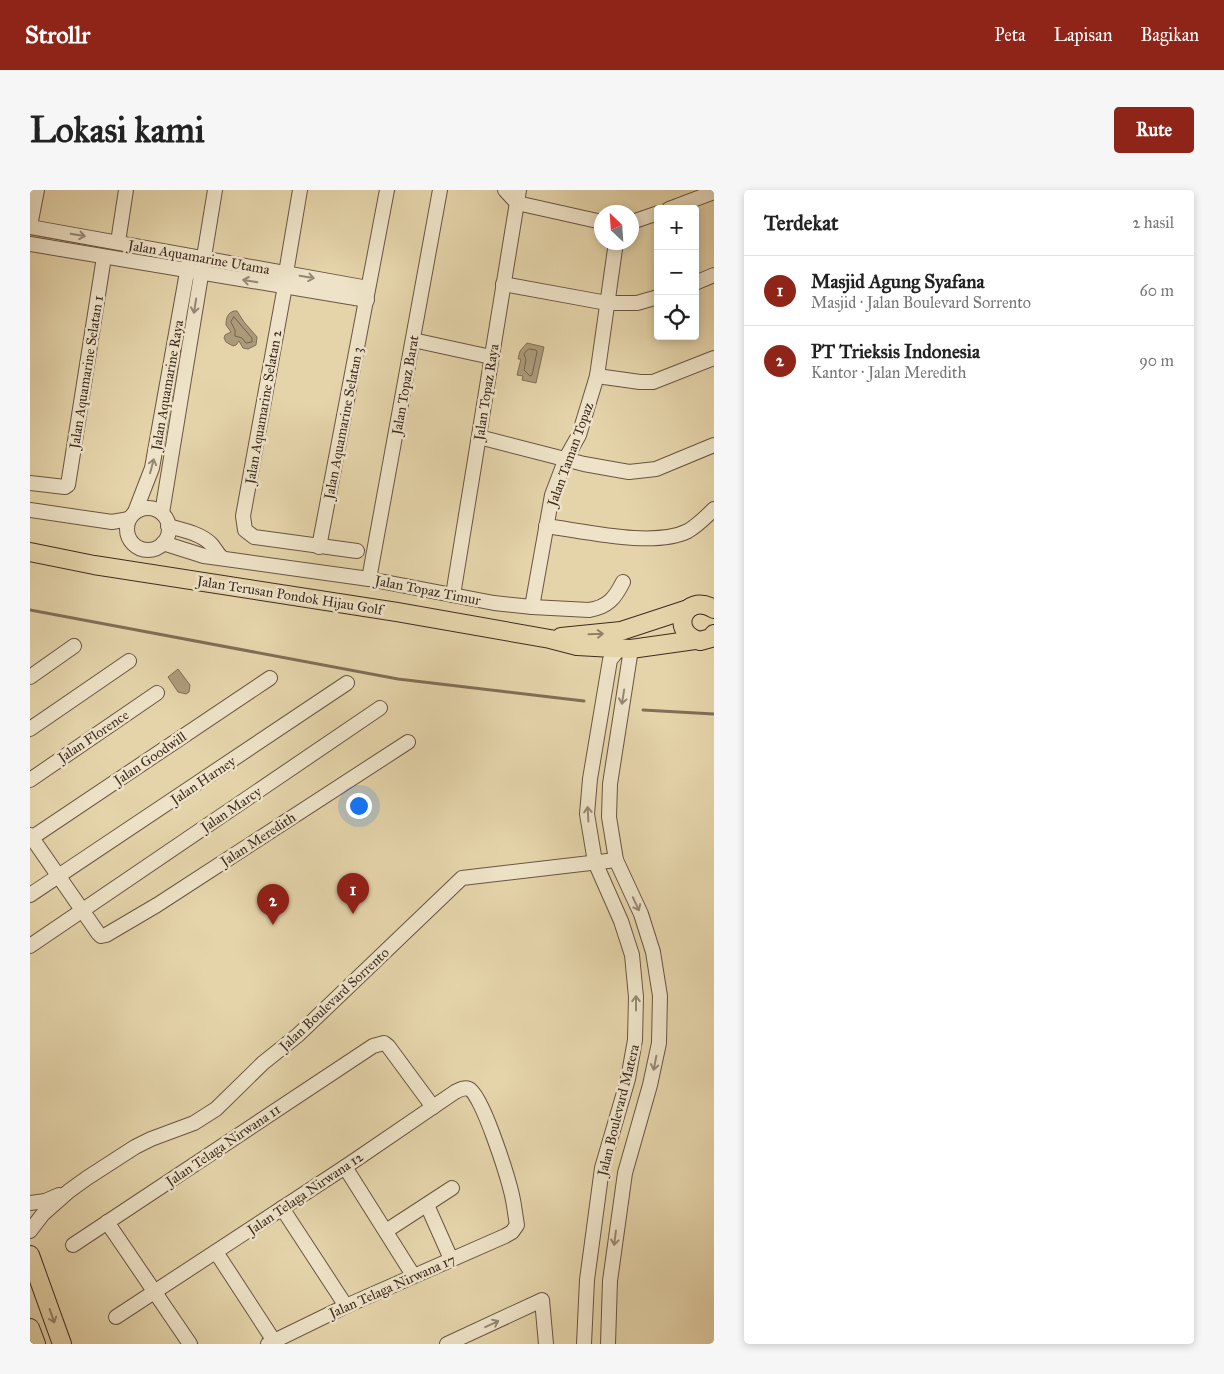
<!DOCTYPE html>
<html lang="id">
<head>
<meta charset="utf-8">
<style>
	:root { --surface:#fff; --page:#f6f6f6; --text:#222; --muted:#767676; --line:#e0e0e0; --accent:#8f2418 }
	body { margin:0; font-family:"IM FELL Great Primer",serif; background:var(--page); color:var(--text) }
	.controls { position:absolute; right:15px; top:15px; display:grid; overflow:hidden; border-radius:5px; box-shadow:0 2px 8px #0003 }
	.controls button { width:45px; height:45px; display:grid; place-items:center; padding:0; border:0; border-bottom:1px solid var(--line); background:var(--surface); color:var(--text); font:25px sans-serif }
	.compass { position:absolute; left:564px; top:15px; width:45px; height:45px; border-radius:50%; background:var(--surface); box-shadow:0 2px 8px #0003; rotate:335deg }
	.you { position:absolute; left:328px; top:615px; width:18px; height:18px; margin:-12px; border:4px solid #fff; border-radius:50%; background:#1a73e8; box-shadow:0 0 0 8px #1a73e833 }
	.badge { display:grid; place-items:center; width:32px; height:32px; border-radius:50%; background:var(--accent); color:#fff; font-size:16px; font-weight:700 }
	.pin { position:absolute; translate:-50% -41px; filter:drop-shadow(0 1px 2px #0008) }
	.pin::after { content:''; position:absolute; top:26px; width:18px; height:15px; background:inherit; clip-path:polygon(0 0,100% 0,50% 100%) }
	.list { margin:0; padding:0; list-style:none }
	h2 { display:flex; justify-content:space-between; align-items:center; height:65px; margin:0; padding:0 20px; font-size:21px }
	h2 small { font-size:16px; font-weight:400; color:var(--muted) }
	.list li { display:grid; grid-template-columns:32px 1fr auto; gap:15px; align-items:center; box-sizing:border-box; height:70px; padding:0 20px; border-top:1px solid var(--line) }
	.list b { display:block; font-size:19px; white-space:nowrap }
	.list p { margin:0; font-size:16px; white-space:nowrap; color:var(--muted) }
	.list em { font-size:16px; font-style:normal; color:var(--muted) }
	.icon { flex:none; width:28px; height:28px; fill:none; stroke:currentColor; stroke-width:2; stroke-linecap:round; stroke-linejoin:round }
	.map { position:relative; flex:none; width:684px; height:1154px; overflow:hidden; border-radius:5px }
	header { display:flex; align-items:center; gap:30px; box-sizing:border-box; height:70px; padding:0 25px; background:var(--accent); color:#fff }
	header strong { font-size:24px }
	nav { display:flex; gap:28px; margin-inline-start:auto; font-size:18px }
	.intro { display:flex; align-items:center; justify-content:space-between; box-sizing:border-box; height:120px; padding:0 30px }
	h1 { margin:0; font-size:35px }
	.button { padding:12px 22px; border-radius:5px; background:var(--accent); color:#fff; font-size:18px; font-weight:700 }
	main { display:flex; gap:30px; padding:0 30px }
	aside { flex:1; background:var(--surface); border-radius:5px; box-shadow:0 2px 8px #0003 }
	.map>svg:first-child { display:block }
</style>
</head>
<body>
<header>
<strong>Strollr</strong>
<nav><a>Peta</a><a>Lapisan</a><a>Bagikan</a></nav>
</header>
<div class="intro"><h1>Lokasi kami</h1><a class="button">Rute</a></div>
<main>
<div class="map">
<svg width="684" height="1154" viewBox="0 0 684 1154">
	<rect width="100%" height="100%" fill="#e5d4aa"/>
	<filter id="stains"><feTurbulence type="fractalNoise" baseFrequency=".004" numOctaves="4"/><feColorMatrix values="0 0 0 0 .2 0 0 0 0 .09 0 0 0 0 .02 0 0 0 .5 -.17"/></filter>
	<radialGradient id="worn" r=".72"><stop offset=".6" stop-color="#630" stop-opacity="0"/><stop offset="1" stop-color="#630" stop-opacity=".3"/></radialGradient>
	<g fill="#ac9b7b" stroke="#806e56">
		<path d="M204,121H207L214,132L227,147L226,155L218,159L213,158L209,151L206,155L203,156L196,152L194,148L195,145L201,142L196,135C196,129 197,123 204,121Z"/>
		<polygon points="497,153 514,157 506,193 492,190 493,186 487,185 491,169 488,169 490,161"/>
		<polygon points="148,479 160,495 159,502 156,504 148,502 138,487"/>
	</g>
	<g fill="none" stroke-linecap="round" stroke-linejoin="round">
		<g stroke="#75634d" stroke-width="1">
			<polygon points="204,127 222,148 222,152 216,153 212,148 205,146 205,140 201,132"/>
			<polygon points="499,159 506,160 507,162 502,185 500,186 494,180 496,170 494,164"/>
		</g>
		<g stroke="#806e56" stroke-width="3">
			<polyline points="0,420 368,489 554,511"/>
			<polyline points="613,520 684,524"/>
		</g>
		<defs>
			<g id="minor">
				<polyline points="475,0 487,13 572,32"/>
				<polyline points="639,19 684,2"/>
				<polyline points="602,32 628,23"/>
				<polyline points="0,36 7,0"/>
				<polyline points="0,37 338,98"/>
				<polyline points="88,52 96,0"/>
				<polyline points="0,54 337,110"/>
				<polyline points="256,83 270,0"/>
				<polyline points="665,93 684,85"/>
				<polyline points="473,94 577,113 607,113 628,107"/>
				<polyline points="255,96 213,326 215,340 224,347 327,361"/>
				<polyline points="383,150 461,167"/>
				<polyline points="567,186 610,192 623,192 684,168"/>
				<polyline points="449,247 554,274 599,282 626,279 684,255"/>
				<polyline points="0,293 35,297 38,295 74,67"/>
				<circle cx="118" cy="339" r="21"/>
				<polyline points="0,320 82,332 99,329"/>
				<polyline points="105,322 122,278 159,71"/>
				<polyline points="132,323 185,0"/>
				<path d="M138,336C152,340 170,343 181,354C184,357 187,363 191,367"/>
				<path d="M516,336C554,341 624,358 658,341C668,335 676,327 684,319"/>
				<path d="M133,353L174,366L339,389L464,413L502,417L559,420C578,417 585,408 593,392"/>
				<polyline points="289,357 357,0"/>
				<polyline points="339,389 410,0"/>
				<polyline points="423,405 489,0"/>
				<polyline points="502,417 522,305 536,268 549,245 567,186 586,52"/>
				<polyline points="0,487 44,456"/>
				<polyline points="0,539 99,471"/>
				<polyline points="0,590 127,503"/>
				<polyline points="0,645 68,743 71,746 76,745 127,715 378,552"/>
				<polyline points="0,649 240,488"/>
				<polyline points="0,705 317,493"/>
				<polyline points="0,756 350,518"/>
				<polyline points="315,977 383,1085"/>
				<polyline points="0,1013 15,1011 29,1005"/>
				<polyline points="397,1015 421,1069"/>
				<polyline points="252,1018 316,1116"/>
				<polyline points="77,1032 160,1154"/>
				<polyline points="0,1041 13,1024 39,1001 57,988 105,957 121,949 164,933 186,919 233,873 268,845 432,688 586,670"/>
				<polyline points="356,1041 422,998"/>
				<polyline points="43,1055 343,856 354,853 358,856 403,917"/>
				<polyline points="186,1062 244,1151"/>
				<path d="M86,1127L315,977L425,902C429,900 434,897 439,899C452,904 477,985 481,1001C484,1012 485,1024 487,1035L482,1042L475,1046L316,1116L238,1154"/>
				<polyline points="417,1154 512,1110 516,1154"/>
				<polyline points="554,1154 557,1090 572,978 598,889 605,850 606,807 602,765 591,731 565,672 557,624 560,589 580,470 589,459"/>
				<polyline points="578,1154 580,1091 595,983 620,895 629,853 630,806 623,762 611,724 586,670 579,627 580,594 601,459"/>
			</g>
			<g id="major">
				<polyline points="0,362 64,375 367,422 520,449 547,456 601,459 665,450"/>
				<path d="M684,419C654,401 638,443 670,451L681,448L684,444"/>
				<polyline points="531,447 591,441 658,419"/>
				<polyline points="0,1065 32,1154"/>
				<polyline points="0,1138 6,1154"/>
			</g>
		</defs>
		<use href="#minor" stroke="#685542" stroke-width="16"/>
		<use href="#major" stroke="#3e2b1f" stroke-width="20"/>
		<use href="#minor" stroke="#eee3c8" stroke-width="14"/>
		<use href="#major" stroke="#e5d4aa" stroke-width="18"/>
	</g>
	<defs><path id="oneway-shaft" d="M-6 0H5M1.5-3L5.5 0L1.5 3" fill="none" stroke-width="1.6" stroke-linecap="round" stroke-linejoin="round" transform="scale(1.25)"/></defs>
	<g stroke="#968774">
		<use href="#oneway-shaft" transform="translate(48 45) rotate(10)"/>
		<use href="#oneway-shaft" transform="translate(277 87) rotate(10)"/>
		<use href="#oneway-shaft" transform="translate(220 91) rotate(-171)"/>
		<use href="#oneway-shaft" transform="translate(165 116) rotate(99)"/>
		<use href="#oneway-shaft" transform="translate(122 276) rotate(-75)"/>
		<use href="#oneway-shaft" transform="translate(593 507) rotate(99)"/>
		<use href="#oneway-shaft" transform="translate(558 624) rotate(-93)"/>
		<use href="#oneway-shaft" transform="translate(606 714) rotate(65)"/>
		<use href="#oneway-shaft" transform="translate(606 813) rotate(-90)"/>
		<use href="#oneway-shaft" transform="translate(625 873) rotate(101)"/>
		<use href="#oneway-shaft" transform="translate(585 1048) rotate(97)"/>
		<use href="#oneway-shaft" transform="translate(462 1134) rotate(-25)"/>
	</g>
	<g stroke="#928064">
		<use href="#oneway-shaft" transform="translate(566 444) rotate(-2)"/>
		<use href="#oneway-shaft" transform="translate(22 1126) rotate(71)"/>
	</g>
	<g text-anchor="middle" stroke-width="5" stroke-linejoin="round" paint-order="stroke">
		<g font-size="14" fill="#3e2b1f" stroke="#eee3c8">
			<text transform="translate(169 67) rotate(10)" y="5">Jalan Aquamarine Utama</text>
			<text transform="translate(56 182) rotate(-81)" y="5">Jalan Aquamarine Selatan 1</text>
			<text transform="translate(137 195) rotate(-80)" y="5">Jalan Aquamarine Raya</text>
			<text transform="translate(375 195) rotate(-80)" y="5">Jalan Topaz Barat</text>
			<text transform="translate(456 202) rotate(-81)" y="5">Jalan Topaz Raya</text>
			<text transform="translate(233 217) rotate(-80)" y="5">Jalan Aquamarine Selatan 2</text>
			<text transform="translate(313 233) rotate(-79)" y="5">Jalan Aquamarine Selatan 3</text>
			<text transform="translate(540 264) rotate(-70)" y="5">Jalan Taman Topaz</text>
			<text transform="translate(398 400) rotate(11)" y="5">Jalan Topaz Timur</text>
			<text transform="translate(260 405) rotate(9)" y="5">Jalan Terusan Pondok Hijau Golf</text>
			<text transform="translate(63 546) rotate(-34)" y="5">Jalan Florence</text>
			<text transform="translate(120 568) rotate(-34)" y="5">Jalan Goodwill</text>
			<text transform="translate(173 590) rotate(-34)" y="5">Jalan Harney</text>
			<text transform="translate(201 619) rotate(-34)" y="5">Jalan Marcy</text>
			<text transform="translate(228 649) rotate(-33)" y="5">Jalan Meredith</text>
			<text transform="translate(304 809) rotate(-43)" y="5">Jalan Boulevard Sorrento</text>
			<text transform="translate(588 920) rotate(-76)" y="5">Jalan Boulevard Matera</text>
			<text transform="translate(193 955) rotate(-34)" y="5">Jalan Telaga Nirwana 11</text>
			<text transform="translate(275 1003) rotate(-34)" y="5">Jalan Telaga Nirwana 12</text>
			<text transform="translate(362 1096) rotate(-24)" y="5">Jalan Telaga Nirwana 17</text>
		</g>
	</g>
	<rect width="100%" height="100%" filter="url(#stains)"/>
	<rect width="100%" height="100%" fill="url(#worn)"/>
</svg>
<div class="controls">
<button>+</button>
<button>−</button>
<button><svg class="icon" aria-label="locate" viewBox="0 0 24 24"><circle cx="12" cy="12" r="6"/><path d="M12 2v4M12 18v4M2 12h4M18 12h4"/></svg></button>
</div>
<svg class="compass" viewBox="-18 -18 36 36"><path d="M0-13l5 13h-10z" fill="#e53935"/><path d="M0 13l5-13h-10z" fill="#767676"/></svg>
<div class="you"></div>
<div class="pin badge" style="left:323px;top:724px">1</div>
<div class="pin badge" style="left:243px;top:735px">2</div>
</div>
<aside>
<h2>Terdekat<small>2 hasil</small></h2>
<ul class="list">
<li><span class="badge">1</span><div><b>Masjid Agung Syafana</b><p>Masjid · Jalan Boulevard Sorrento</p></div><em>60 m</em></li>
<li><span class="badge">2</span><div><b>PT Trieksis Indonesia</b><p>Kantor · Jalan Meredith</p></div><em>90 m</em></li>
</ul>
</aside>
</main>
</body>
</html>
